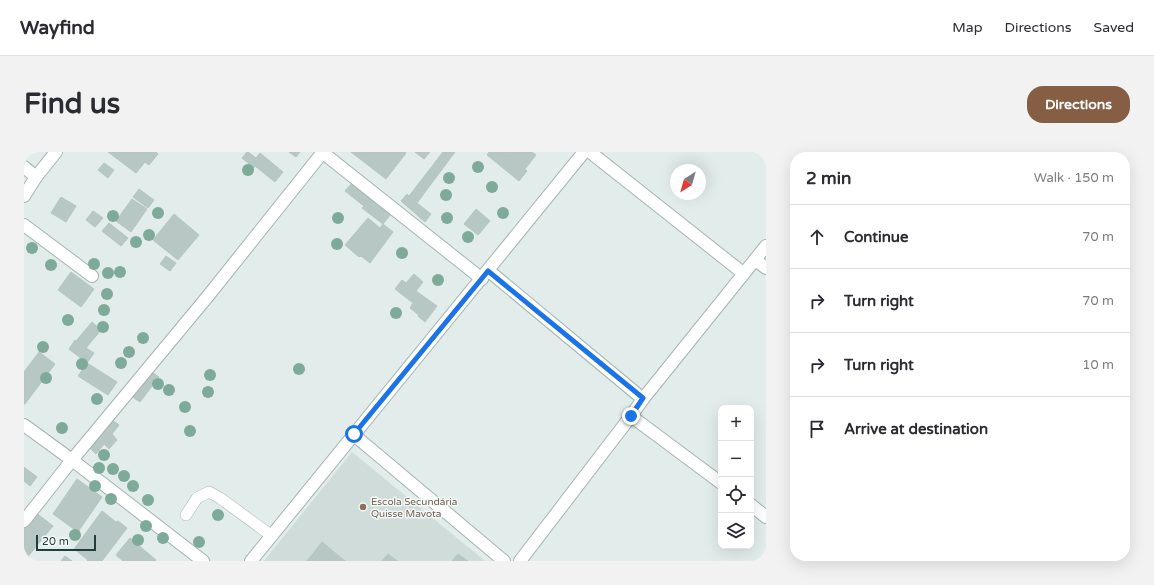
<!DOCTYPE html>
<html lang="en">
<head>
<meta charset="utf-8">
<style>
	:root { --surface:#fff; --page:#f2f2f3; --text:#2b2b33; --muted:#7c7c81; --line:#e1e1e2; --accent:#855e44 }
	body { margin:0; font-family:"Varela Round",sans-serif; background:var(--page); color:var(--text) }
	.controls { position:absolute; right:12px; bottom:12px; display:grid; overflow:hidden; border-radius:8px; box-shadow:0 4px 16px #0002 }
	.controls button { width:36px; height:36px; display:grid; place-items:center; padding:0; border:0; border-bottom:1px solid var(--line); background:var(--surface); color:var(--text); font:20px sans-serif }
	.compass { position:absolute; left:646px; top:12px; width:36px; height:36px; border-radius:50%; background:var(--surface); box-shadow:0 4px 16px #0002; rotate:217deg }
	.scale { position:absolute; left:12px; bottom:10px; width:60px; box-sizing:border-box; padding-left:4px; border:2px solid #223d3b; border-top:0; font-size:11px; line-height:14px; white-space:nowrap; color:#223d3b; -webkit-text-stroke:3px #f2f9f7; paint-order:stroke }
	.stop { position:absolute; width:12px; height:12px; margin:-9px; border:3px solid #1a73e8; border-radius:50%; background:#fff }
	.stop.end { background:#1a73e8; border-color:#fff; box-shadow:0 1px 4px #0008 }
	.list { margin:0; padding:0; list-style:none }
	h2 { display:flex; justify-content:space-between; align-items:center; height:52px; margin:0; padding:0 16px; font-size:17px }
	h2 small { font-size:13px; font-weight:400; color:var(--muted) }
	.list li { display:grid; grid-template-columns:26px 1fr auto; gap:12px; align-items:center; box-sizing:border-box; height:64px; padding:0 16px; border-top:1px solid var(--line) }
	.list b { display:block; font-size:15px; white-space:nowrap }
	.list em { font-size:13px; font-style:normal; color:var(--muted) }
	.icon { flex:none; width:22px; height:22px; fill:none; stroke:currentColor; stroke-width:2; stroke-linecap:round; stroke-linejoin:round }
	.map { position:relative; flex:none; width:742px; height:409px; overflow:hidden; border-radius:16px }
	header { display:flex; align-items:center; gap:24px; box-sizing:border-box; height:56px; padding:0 20px; background:var(--surface); border-bottom:1px solid var(--line) }
	header strong { font-size:19px }
	nav { display:flex; gap:22px; margin-inline-start:auto; font-size:14px }
	.intro { display:flex; align-items:center; justify-content:space-between; box-sizing:border-box; height:96px; padding:0 24px }
	h1 { margin:0; font-size:28px }
	.button { padding:10px 18px; border-radius:16px; background:var(--accent); color:#fff; font-size:14px; font-weight:700 }
	main { display:flex; gap:24px; padding:0 24px }
	aside { flex:1; background:var(--surface); border-radius:16px; box-shadow:0 4px 16px #0002 }
	.map>svg:first-child { display:block }
</style>
</head>
<body>
<header>
<strong>Wayfind</strong>
<nav><a>Map</a><a>Directions</a><a>Saved</a></nav>
</header>
<div class="intro"><h1>Find us</h1><a class="button">Directions</a></div>
<main>
<div class="map">
<svg width="742" height="409" viewBox="0 0 742 409">
	<rect width="100%" height="100%" fill="#e2ecea"/>
	<polygon fill="#d0dcd9" points="328,300 461,409 240,409"/>
	<g fill="#b7c7c3" stroke="#b4c6c2">
		<polygon points="84,0 132,0 134,2 125,13 121,10 112,21"/>
		<polygon points="223,0 224,0 232,6 236,1 259,20 251,30 231,14 230,16 218,6"/>
		<polygon points="265,0 276,0 272,5"/>
		<polygon points="327,0 381,0 382,1 362,27"/>
		<polygon points="391,0 406,0 400,7"/>
		<polygon points="419,0 431,0 393,51 407,62 401,70 377,49 383,42 385,44"/>
		<polygon points="465,0 479,0 503,19 495,29 463,3"/>
		<polygon points="480,0 508,0 512,3 501,17"/>
		<polygon points="80,11 90,18 84,26 74,18"/>
		<polygon points="328,31 367,62 359,72 338,56 340,54 321,39"/>
		<polygon points="115,37 130,48 124,56 109,45"/>
		<polygon points="37,45 52,54 42,70 27,61"/>
		<polygon points="108,47 123,57 107,80 92,69"/>
		<polygon points="452,57 466,69 454,83 440,72"/>
		<polygon points="69,59 79,66 71,75 62,68"/>
		<polygon points="150,62 175,83 154,108 129,88"/>
		<polygon points="344,66 356,76 359,72 369,80 346,111 337,104 335,105 321,93"/>
		<polygon points="85,71 104,86 97,94 78,79"/>
		<polygon points="142,104 152,111 146,119 136,112"/>
		<polygon points="47,120 70,137 57,155 34,138"/>
		<polygon points="390,122 399,130 392,139 413,154 401,170 394,164 395,163 386,156 389,151 371,137 378,128 382,131"/>
		<polygon points="68,170 77,178 62,196 70,201 63,211 45,197 51,188 52,189"/>
		<polygon points="15,200 31,212 1,252 0,252 0,220"/>
		<polygon points="63,211 93,230 84,243 54,224"/>
		<polygon points="126,219 135,225 116,250 107,244"/>
		<polygon points="87,267 95,273 88,282 93,288 85,297 80,292 72,302 65,295"/>
		<polygon points="0,315 13,325 6,334 0,329"/>
		<polygon points="53,327 78,345 54,380 29,362"/>
		<polygon points="78,359 92,370 94,369 103,376 78,409 63,409 64,408 50,397"/>
		<polygon points="11,360 29,374 2,407 0,406 0,374"/>
		<polygon points="106,386 132,408 131,409 99,409 92,403"/>
		<polygon points="298,390 321,409 283,409"/>
		<polygon points="364,402 373,409 358,409"/>
		<polygon points="434,402 444,409 428,409"/>
		<polygon points="41,404 48,409 37,409"/>
	</g>
	<g fill="none" stroke-linecap="round" stroke-linejoin="round">
		<defs>
			<polyline id="lane" points="162,363 173,346 185,340 196,346 248,384"/>
			<g id="street">
				<polyline points="298,0 458,127"/>
				<polyline points="566,0 719,121"/>
				<polyline points="0,15 12,25"/>
				<polyline points="0,44 12,25 32,0"/>
				<polyline points="0,73 68,124"/>
				<polyline points="731,108 742,116"/>
				<polyline points="465,119 619,247"/>
				<polyline points="607,264 697,331"/>
				<polyline points="0,273 48,308 179,409"/>
				<polyline points="330,283 480,409"/>
				<polyline points="727,353 742,365"/>
				<polyline points="0,369 48,308 184,144 299,0"/>
				<polyline points="227,409 560,0"/>
				<polyline points="496,409 607,264 619,247 742,94"/>
			</g>
		</defs>
		<use href="#lane" stroke="#a5b4b2" stroke-width="12"/>
		<use href="#street" stroke="#a5b4b2" stroke-width="14"/>
		<use href="#lane" stroke="#fff" stroke-width="11"/>
		<use href="#street" stroke="#fff" stroke-width="12"/>
	</g>
	<g fill="#7eaa99">
		<circle cx="454" cy="15" r="6"/>
		<circle cx="224" cy="18" r="6"/>
		<circle cx="425" cy="26" r="6"/>
		<circle cx="468" cy="35" r="6"/>
		<circle cx="422" cy="43" r="6"/>
		<circle cx="134" cy="61" r="6"/>
		<circle cx="479" cy="61" r="6"/>
		<circle cx="89" cy="64" r="6"/>
		<circle cx="314" cy="66" r="6"/>
		<circle cx="423" cy="66" r="6"/>
		<circle cx="125" cy="83" r="6"/>
		<circle cx="444" cy="85" r="6"/>
		<circle cx="112" cy="90" r="6"/>
		<circle cx="313" cy="92" r="6"/>
		<circle cx="8" cy="96" r="6"/>
		<circle cx="378" cy="101" r="6"/>
		<circle cx="70" cy="112" r="6"/>
		<circle cx="27" cy="113" r="6"/>
		<circle cx="96" cy="120" r="6"/>
		<circle cx="84" cy="121" r="6"/>
		<circle cx="414" cy="128" r="6"/>
		<circle cx="83" cy="142" r="6"/>
		<circle cx="80" cy="158" r="6"/>
		<circle cx="372" cy="161" r="6"/>
		<circle cx="44" cy="168" r="6"/>
		<circle cx="79" cy="175" r="6"/>
		<circle cx="119" cy="186" r="6"/>
		<circle cx="19" cy="195" r="6"/>
		<circle cx="105" cy="200" r="6"/>
		<circle cx="97" cy="211" r="6"/>
		<circle cx="58" cy="212" r="6"/>
		<circle cx="275" cy="217" r="6"/>
		<circle cx="186" cy="223" r="6"/>
		<circle cx="22" cy="226" r="6"/>
		<circle cx="134" cy="232" r="6"/>
		<circle cx="145" cy="238" r="6"/>
		<circle cx="184" cy="240" r="6"/>
		<circle cx="73" cy="247" r="6"/>
		<circle cx="161" cy="255" r="6"/>
		<circle cx="38" cy="276" r="6"/>
		<circle cx="166" cy="279" r="6"/>
		<circle cx="80" cy="303" r="6"/>
		<circle cx="75" cy="316" r="6"/>
		<circle cx="89" cy="317" r="6"/>
		<circle cx="100" cy="324" r="6"/>
		<circle cx="71" cy="334" r="6"/>
		<circle cx="109" cy="334" r="6"/>
		<circle cx="87" cy="347" r="6"/>
		<circle cx="124" cy="348" r="6"/>
		<circle cx="194" cy="363" r="6"/>
		<circle cx="122" cy="374" r="6"/>
		<circle cx="51" cy="383" r="6"/>
		<circle cx="139" cy="386" r="6"/>
		<circle cx="114" cy="388" r="6"/>
		<circle cx="175" cy="390" r="6"/>
	</g>
	<g fill="none" stroke-linecap="round" stroke-linejoin="round">
		<polyline stroke="#1a73e8" stroke-width="5" points="330,282 464,119 619,246 607,264"/>
	</g>
	<circle fill="#8d6e63" stroke="#f2f9f7" stroke-width="1.5" cx="339" cy="355" r="4"/>
	<g text-anchor="middle" stroke-width="3" stroke-linejoin="round" paint-order="stroke">
		<g font-size="10" fill="#785e54" stroke="#f2f9f7" text-anchor="start">
			<text x="347" y="353">Escola Secundária<tspan x="347" dy="12">Quisse Mavota</tspan></text>
		</g>
	</g>
</svg>
<div class="controls">
<button>+</button>
<button>−</button>
<button><svg class="icon" aria-label="locate" viewBox="0 0 24 24"><circle cx="12" cy="12" r="6"/><path d="M12 2v4M12 18v4M2 12h4M18 12h4"/></svg></button>
<button><svg class="icon" aria-label="layers" viewBox="0 0 24 24"><path d="M12 4l9 5-9 5-9-5zM3 14l9 5 9-5"/></svg></button>
</div>
<svg class="compass" viewBox="-18 -18 36 36"><path d="M0-13l5 13h-10z" fill="#e53935"/><path d="M0 13l5-13h-10z" fill="#7c7c81"/></svg>
<div class="scale">20 m</div>
<div class="stop" style="left:330px;top:282px"></div>
<div class="stop end" style="left:607px;top:264px"></div>
</div>
<aside>
<h2>2 min<small>Walk · 150 m</small></h2>
<ul class="list">
<li><svg class="icon" aria-label="ahead" viewBox="0 0 24 24"><path d="M12 20V5M6 11l6-6 6 6"/></svg><div><b>Continue</b></div><em>70 m</em></li>
<li><svg class="icon" aria-label="right" viewBox="0 0 24 24"><path d="M7 20v-9h11M14 6l5 5-5 5"/></svg><div><b>Turn right</b></div><em>70 m</em></li>
<li><svg class="icon" aria-label="right" viewBox="0 0 24 24"><path d="M7 20v-9h11M14 6l5 5-5 5"/></svg><div><b>Turn right</b></div><em>10 m</em></li>
<li><svg class="icon" aria-label="arrive" viewBox="0 0 24 24"><path d="M6 21V4h12l-3 4 3 4H6"/></svg><div><b>Arrive at destination</b></div></li>
</ul>
</aside>
</main>
</body>
</html>
